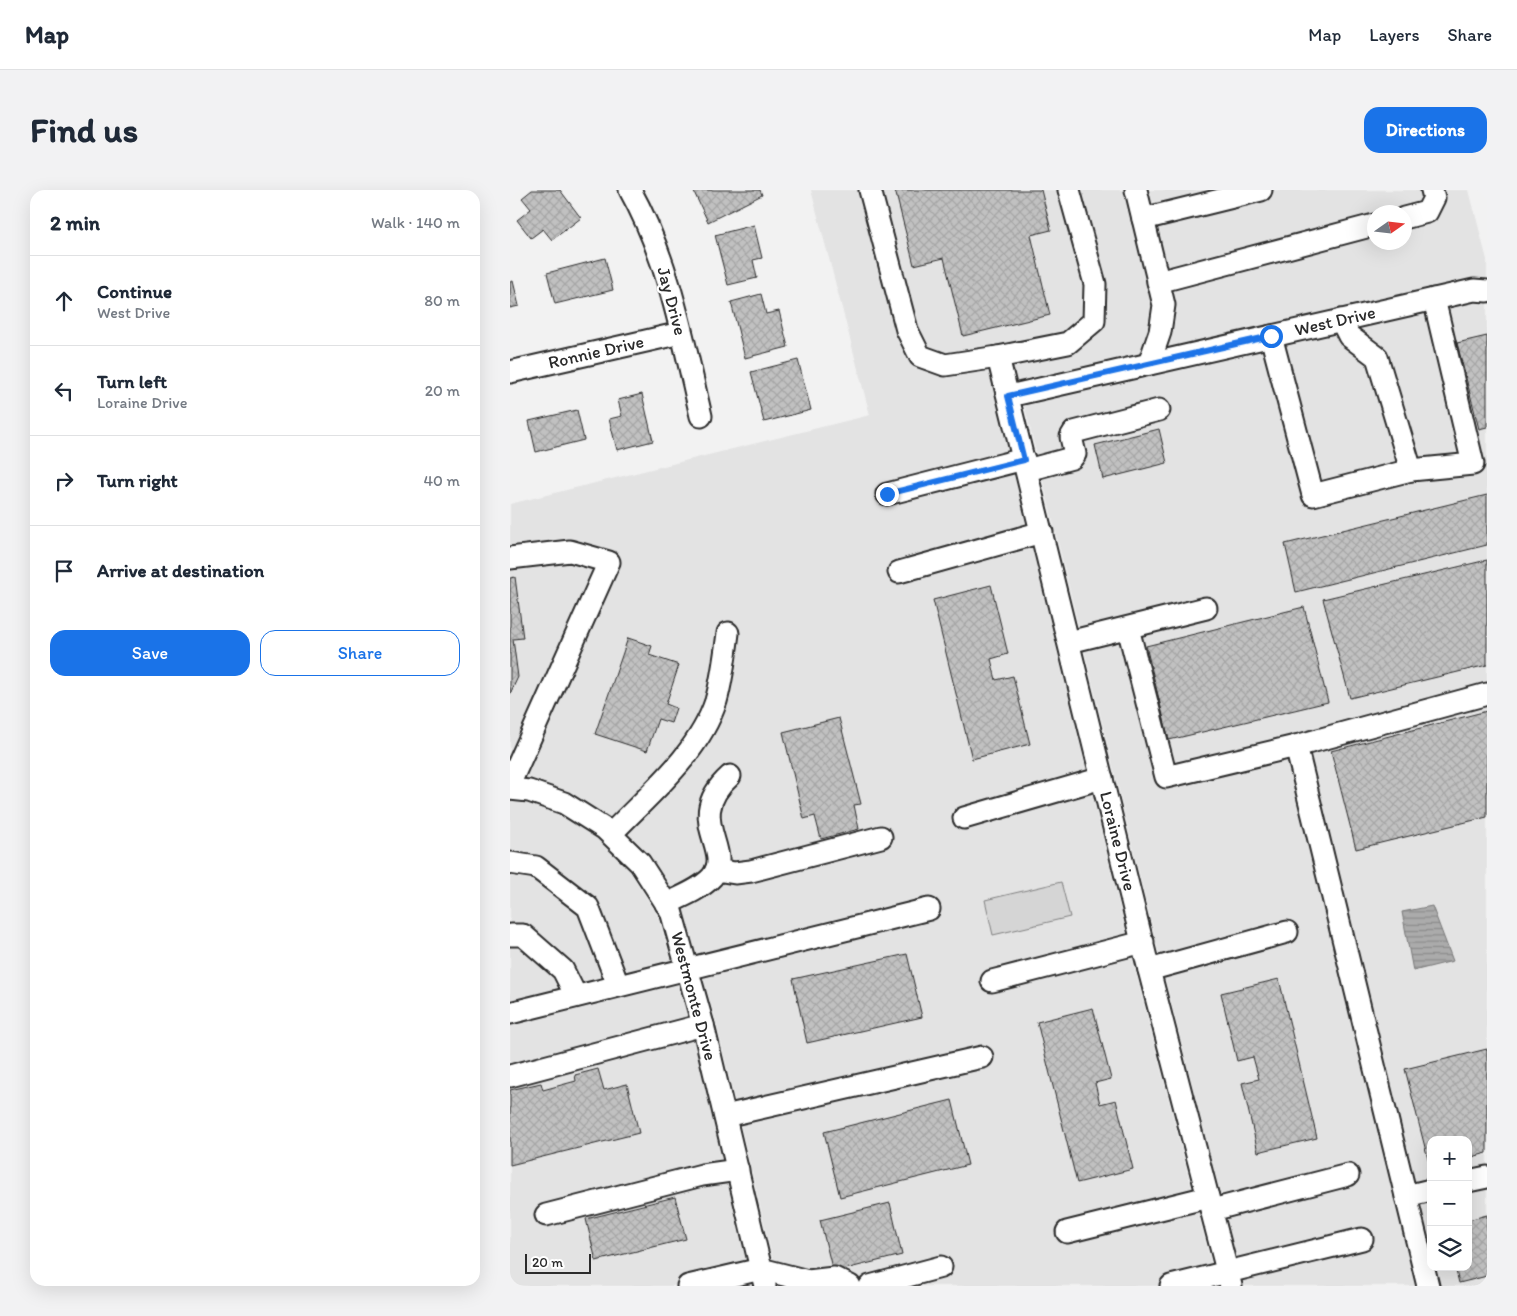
<!DOCTYPE html>
<html lang="en">
<head>
<meta charset="utf-8">
<style>
	:root { --surface:#fff; --page:#f2f2f3; --text:#1f2937; --muted:#747a83; --line:#e0e1e3; --accent:#1a73e8 }
	body { margin:0; font-family:Itim,sans-serif; background:var(--page); color:var(--text) }
	.controls { position:absolute; right:15px; bottom:15px; display:grid; overflow:hidden; border-radius:10px; box-shadow:0 5px 20px #0002 }
	.controls button { width:45px; height:45px; display:grid; place-items:center; padding:0; border:0; border-bottom:1px solid var(--line); background:var(--surface); color:var(--text); font:25px sans-serif }
	.compass { position:absolute; left:857px; top:15px; width:45px; height:45px; border-radius:50%; background:var(--surface); box-shadow:0 5px 20px #0002; rotate:76deg }
	.scale { position:absolute; left:15px; bottom:12px; width:66px; box-sizing:border-box; padding-left:5px; border:2px solid #2b2b2b; border-top:0; font-size:14px; line-height:18px; white-space:nowrap; color:#2b2b2b; -webkit-text-stroke:4px #fff; paint-order:stroke }
	.stop { position:absolute; width:15px; height:15px; margin:-11px; border:4px solid #1a73e8; border-radius:50%; background:#fff }
	.stop.end { background:#1a73e8; border-color:#fff; box-shadow:0 1px 5px #0008 }
	.list { margin:0; padding:0; list-style:none }
	h2 { display:flex; justify-content:space-between; align-items:center; height:65px; margin:0; padding:0 20px; font-size:21px }
	h2 small { font-size:16px; font-weight:400; color:var(--muted) }
	.list li { display:grid; grid-template-columns:32px 1fr auto; gap:15px; align-items:center; box-sizing:border-box; height:90px; padding:0 20px; border-top:1px solid var(--line) }
	.list b { display:block; font-size:19px; white-space:nowrap }
	.list p { margin:0; font-size:16px; white-space:nowrap; color:var(--muted) }
	.list em { font-size:16px; font-style:normal; color:var(--muted) }
	.actions { display:flex; gap:10px; padding:15px 20px }
	.actions a { flex:1; padding:11px 0; border:1px solid var(--accent); border-radius:15px; text-align:center; font-size:18px; color:var(--accent) }
	.actions .main { background:var(--accent); color:#fff }
	.icon { flex:none; width:28px; height:28px; fill:none; stroke:currentColor; stroke-width:2; stroke-linecap:round; stroke-linejoin:round }
	.map { position:relative; flex:none; width:977px; height:1096px; overflow:hidden; border-radius:15px }
	header { display:flex; align-items:center; gap:30px; box-sizing:border-box; height:70px; padding:0 25px; background:var(--surface); border-bottom:1px solid var(--line) }
	header strong { font-size:24px }
	nav { display:flex; gap:28px; margin-inline-start:auto; font-size:18px }
	.intro { display:flex; align-items:center; justify-content:space-between; box-sizing:border-box; height:120px; padding:0 30px }
	h1 { margin:0; font-size:35px }
	.button { padding:12px 22px; border-radius:15px; background:var(--accent); color:#fff; font-size:18px; font-weight:700 }
	main { display:flex; gap:30px; padding:0 30px }
	aside { flex:1; background:var(--surface); border-radius:15px; box-shadow:0 5px 20px #0002 }
	.map>svg:first-child { display:block }
</style>
</head>
<body>
<header>
<strong>Map</strong>
<nav><a>Map</a><a>Layers</a><a>Share</a></nav>
</header>
<div class="intro"><h1>Find us</h1><a class="button">Directions</a></div>
<main>
<aside>
<h2>2 min<small>Walk · 140 m</small></h2>
<ul class="list">
<li><svg class="icon" aria-label="ahead" viewBox="0 0 24 24"><path d="M12 20V5M6 11l6-6 6 6"/></svg><div><b>Continue</b><p>West Drive</p></div><em>80 m</em></li>
<li><svg class="icon" aria-label="left" viewBox="0 0 24 24"><path d="M17 20v-9H6M10 6l-5 5 5 5"/></svg><div><b>Turn left</b><p>Loraine Drive</p></div><em>20 m</em></li>
<li><svg class="icon" aria-label="right" viewBox="0 0 24 24"><path d="M7 20v-9h11M14 6l5 5-5 5"/></svg><div><b>Turn right</b></div><em>40 m</em></li>
<li><svg class="icon" aria-label="arrive" viewBox="0 0 24 24"><path d="M6 21V4h12l-3 4 3 4H6"/></svg><div><b>Arrive at destination</b></div></li>
</ul>
<div class="actions"><a class="main">Save</a><a>Share</a></div>
</aside>
<div class="map">
<svg width="977" height="1096" viewBox="0 0 977 1096">
	<defs>
		<pattern id="water-rules" width="6" height="5" patternUnits="userSpaceOnUse" patternTransform="scale(1.25)"><rect width="6" height="5" fill="#ababab"/><path d="M0 2.5h6" fill="none" stroke="#8b8b8b"/></pattern>
		<pattern id="building-cross-hatch" width="8" height="8" patternUnits="userSpaceOnUse" patternTransform="scale(1.25)"><rect width="8" height="8" fill="#c1c1c1"/><path d="M0 0l8 8M0 8l8-8" fill="none" stroke="#a6a6a6"/></pattern>
	</defs>
	<rect width="100%" height="100%" fill="#f2f2f2"/>
	<filter id="ink" filterUnits="userSpaceOnUse"><feTurbulence type="fractalNoise" baseFrequency=".02" numOctaves="2"/><feDisplacementMap in="SourceGraphic" scale="10" xChannelSelector="R" yChannelSelector="G"/><feConvolveMatrix kernelMatrix="1 2 1 2 8 2 1 2 1" color-interpolation-filters="sRGB"/></filter>
	<g filter="url(#ink)">
		<g fill="#e3e3e3" fill-rule="evenodd">
			<path d="M301,0H959L977,70V89H965L483,198L626,783L707,1096H269L206,832L172,715L140,665L103,630L62,603L21,589L0,587V314L360,225ZM864,22H894V52H864Z"/>
			<path d="M964,112H977V1096H734L652,777L514,214ZM921,950H958V1077H921Z"/>
			<polygon points="0,610 14,612 48,623 92,652 119,680 148,726 181,838 242,1096 0,1096"/>
		</g>
		<polygon fill="#d5d5d5" stroke="#808080" points="551,692 560,727 483,745 475,710"/>
		<polygon fill="url(#water-rules)" stroke="#787878" points="922,716 943,771 903,781 892,722"/>
		<g fill="url(#building-cross-hatch)" stroke="#2b2b2b">
			<polygon points="22,0 50,0 71,28 42,50 33,39 21,48 7,30 21,19 12,8"/>
			<polygon points="183,0 250,0 252,5 198,32"/>
			<polygon points="385,0 531,0 541,40 521,45 540,125 453,146 434,68 404,75"/>
			<polygon points="244,35 252,68 243,70 247,88 218,95 205,45"/>
			<polygon points="95,68 103,100 45,114 37,83"/>
			<polygon points="3,91 9,116 0,118 0,92"/>
			<polygon points="251,104 256,124 269,121 278,157 235,168 221,112"/>
			<polygon points="977,146 977,237 969,239 947,153"/>
			<polygon points="288,170 301,220 254,232 241,182"/>
			<polygon points="132,204 143,251 107,260 99,229 112,226 108,210"/>
			<polygon points="67,220 74,250 26,262 19,231"/>
			<polygon points="649,239 657,273 593,289 585,255"/>
			<polygon points="977,305 977,355 786,402 775,354"/>
			<polygon points="977,370 977,475 840,508 813,409"/>
			<polygon points="5,387 13,448 3,449 8,487 0,504 0,388"/>
			<polygon points="481,395 498,464 481,469 486,490 503,486 520,554 462,569 423,410"/>
			<polygon points="794,417 818,512 659,550 636,456"/>
			<polygon points="118,448 142,456 139,465 169,475 156,514 166,518 161,533 148,529 137,561 85,544"/>
			<polygon points="977,521 977,627 846,659 821,561"/>
			<polygon points="329,528 351,614 344,615 349,639 311,649 305,626 294,629 273,542"/>
			<polygon points="397,764 412,827 297,853 283,789"/>
			<polygon points="769,789 807,948 748,962 732,893 749,889 743,867 727,871 711,803"/>
			<polygon points="583,818 601,889 585,893 590,914 606,910 623,979 567,993 527,832"/>
			<polygon points="977,859 977,963 958,968 958,950 921,950 920,977 895,879"/>
			<polygon points="88,879 94,900 117,894 129,943 0,975 0,900 31,893 33,900 66,891 65,885"/>
			<polygon points="442,910 458,975 330,1007 314,942"/>
			<polygon points="165,1007 176,1049 86,1071 76,1029"/>
			<polygon points="380,1013 392,1065 323,1082 310,1030"/>
			<polygon points="977,1025 977,1086 949,1093 945,1077 958,1077 958,1030"/>
		</g>
		<g fill="none" stroke-linecap="round" stroke-linejoin="round">
			<defs>
				<g id="minor">
					<path d="M120,0C159,70 173,149 191,226"/>
					<polyline points="360,0 397,140 410,166 435,175 488,167 639,780 721,1096"/>
					<polyline points="626,0 654,115 650,142 639,174"/>
					<polyline points="894,28 917,22 924,8 922,0"/>
					<polyline points="633,29 751,0"/>
					<polyline points="648,92 864,35"/>
					<polyline points="761,146 803,305 901,280 867,167 839,146 831,130"/>
					<polyline points="488,167 558,153 584,131 585,94 559,0"/>
					<polyline points="0,182 171,143"/>
					<polyline points="499,206 964,100 977,101"/>
					<polyline points="517,280 562,268 565,264 561,247 564,242 649,220"/>
					<polyline points="901,280 963,274 924,109"/>
					<polyline points="377,304 514,269"/>
					<polyline points="0,368 60,361 99,372 0,593"/>
					<polyline points="389,382 532,342"/>
					<polyline points="618,438 656,587 786,556 977,504"/>
					<polyline points="559,452 696,418"/>
					<polyline points="786,556 918,1096"/>
					<polyline points="0,599 19,601 54,613 95,639 130,673 161,721 193,835 255,1096"/>
					<polyline points="454,628 592,588"/>
					<path d="M101,644C138,605 189,564 206,511C212,490 215,466 218,443"/>
					<polyline points="0,673 26,677 78,717 108,795"/>
					<polyline points="206,680 225,683 241,681 371,647"/>
					<path d="M156,714C171,707 191,699 202,687C225,659 172,629 220,586"/>
					<polyline points="0,745 13,745 53,780 66,806"/>
					<polyline points="639,780 777,742"/>
					<polyline points="482,791 633,752"/>
					<polyline points="0,823 419,719"/>
					<polyline points="0,886 193,835"/>
					<polyline points="215,926 472,867"/>
					<polyline points="958,991 977,987"/>
					<polyline points="896,1006 921,1000"/>
					<polyline points="702,1020 838,985"/>
					<polyline points="36,1025 192,985 228,980"/>
					<polyline points="557,1042 698,1007"/>
					<polyline points="178,1096 251,1079 298,1091 324,1088 340,1096"/>
					<polyline points="360,1096 431,1077"/>
					<polyline points="661,1096 852,1049"/>
				</g>
			</defs>
			<use href="#minor" stroke="#2b2b2b" stroke-width="25"/>
			<use href="#minor" stroke="#fff" stroke-width="21"/>
		</g>
	</g>
	<g fill="none" stroke-linecap="round" stroke-linejoin="round" filter="url(#ink)">
		<polyline stroke="#1a73e8" stroke-width="6" points="377,304 514,270 498,206 761,146"/>
	</g>
	<g text-anchor="middle" stroke-width="4.5" stroke-linejoin="round" paint-order="stroke">
		<g font-size="18" fill="#2b2b2b" stroke="#fff">
			<text transform="translate(162 111) rotate(75)" y="6">Jay Drive</text>
			<text transform="translate(825 131) rotate(-13)" y="6">West Drive</text>
			<text transform="translate(86 162) rotate(-13)" y="6">Ronnie Drive</text>
			<text transform="translate(608 651) rotate(76)" y="6">Loraine Drive</text>
			<text transform="translate(184 806) rotate(75)" y="6">Westmonte Drive</text>
		</g>
	</g>
</svg>
<div class="controls">
<button>+</button>
<button>−</button>
<button><svg class="icon" aria-label="layers" viewBox="0 0 24 24"><path d="M12 4l9 5-9 5-9-5zM3 14l9 5 9-5"/></svg></button>
</div>
<svg class="compass" viewBox="-18 -18 36 36"><path d="M0-13l5 13h-10z" fill="#e53935"/><path d="M0 13l5-13h-10z" fill="#747a83"/></svg>
<div class="scale">20 m</div>
<div class="stop" style="left:761px;top:146px"></div>
<div class="stop end" style="left:377px;top:304px"></div>
</div>
</main>
</body>
</html>
